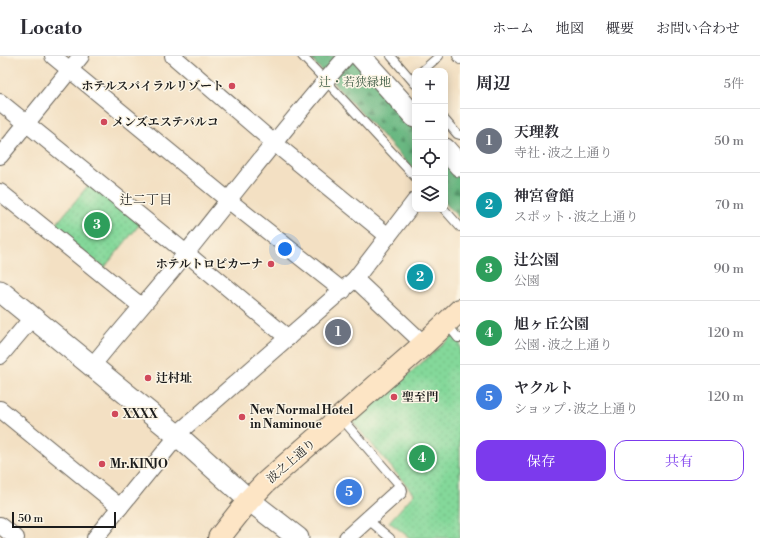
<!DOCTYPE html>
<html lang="ja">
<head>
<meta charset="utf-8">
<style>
	:root { --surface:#fff; --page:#f7f7f7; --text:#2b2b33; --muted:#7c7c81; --line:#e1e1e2; --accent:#7c3aed }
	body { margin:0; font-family:"Libre Bodoni","Noto Serif JP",serif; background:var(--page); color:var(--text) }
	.controls { position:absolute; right:12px; top:12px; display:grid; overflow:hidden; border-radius:8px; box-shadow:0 2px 10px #0003 }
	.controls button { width:36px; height:36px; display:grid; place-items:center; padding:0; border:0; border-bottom:1px solid var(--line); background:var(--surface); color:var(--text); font:20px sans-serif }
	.scale { position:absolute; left:12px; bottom:10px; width:104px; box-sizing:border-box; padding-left:4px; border:2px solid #1c1c1c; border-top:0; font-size:11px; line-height:14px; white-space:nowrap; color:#1c1c1c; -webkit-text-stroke:3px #fcf5e5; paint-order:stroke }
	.you { position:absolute; left:285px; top:193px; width:14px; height:14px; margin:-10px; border:3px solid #fff; border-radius:50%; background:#1a73e8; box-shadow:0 0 0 6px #1a73e833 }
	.badge { display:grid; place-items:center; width:26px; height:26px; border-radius:50%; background:var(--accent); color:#fff; font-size:13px; font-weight:700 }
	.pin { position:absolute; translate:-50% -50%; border:2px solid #fff; box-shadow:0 1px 4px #0006 }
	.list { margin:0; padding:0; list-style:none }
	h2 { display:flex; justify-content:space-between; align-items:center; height:52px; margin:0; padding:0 16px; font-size:17px }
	h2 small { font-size:13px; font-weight:400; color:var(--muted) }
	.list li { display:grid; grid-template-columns:26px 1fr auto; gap:12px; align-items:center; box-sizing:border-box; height:64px; padding:0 16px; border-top:1px solid var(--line) }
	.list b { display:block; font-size:15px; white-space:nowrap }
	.list p { margin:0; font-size:13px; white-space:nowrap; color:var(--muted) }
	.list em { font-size:13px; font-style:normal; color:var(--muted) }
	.actions { display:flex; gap:8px; padding:12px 16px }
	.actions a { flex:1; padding:9px 0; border:1px solid var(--accent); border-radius:12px; text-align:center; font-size:14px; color:var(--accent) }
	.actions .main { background:var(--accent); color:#fff }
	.icon { flex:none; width:22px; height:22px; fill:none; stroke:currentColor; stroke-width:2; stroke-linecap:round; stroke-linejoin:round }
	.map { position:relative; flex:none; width:460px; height:482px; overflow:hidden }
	header { display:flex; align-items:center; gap:24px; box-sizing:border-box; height:56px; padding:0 20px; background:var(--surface); border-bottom:1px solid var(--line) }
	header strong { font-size:19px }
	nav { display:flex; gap:22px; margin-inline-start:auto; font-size:14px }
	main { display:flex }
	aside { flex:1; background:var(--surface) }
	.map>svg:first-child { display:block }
</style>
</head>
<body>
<header>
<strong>Locato</strong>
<nav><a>ホーム</a><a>地図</a><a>概要</a><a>お問い合わせ</a></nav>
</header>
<main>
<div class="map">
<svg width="460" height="482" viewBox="0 0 460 482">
	<defs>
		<pattern id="green-dots" width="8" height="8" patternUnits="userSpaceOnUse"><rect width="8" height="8" fill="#84d89a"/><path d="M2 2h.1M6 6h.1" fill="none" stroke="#71b984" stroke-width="1.8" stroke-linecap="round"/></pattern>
		<pattern id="forest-firs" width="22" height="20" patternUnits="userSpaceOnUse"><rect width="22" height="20" fill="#6bb882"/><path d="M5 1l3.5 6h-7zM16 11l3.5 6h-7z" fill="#57956a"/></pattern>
	</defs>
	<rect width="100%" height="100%" fill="#fcf5e5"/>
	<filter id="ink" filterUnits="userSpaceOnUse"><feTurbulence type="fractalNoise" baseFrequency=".025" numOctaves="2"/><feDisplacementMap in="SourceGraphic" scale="8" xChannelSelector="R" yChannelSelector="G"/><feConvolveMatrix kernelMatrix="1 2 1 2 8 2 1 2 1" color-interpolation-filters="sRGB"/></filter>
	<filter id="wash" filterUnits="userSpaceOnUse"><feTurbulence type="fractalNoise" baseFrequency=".012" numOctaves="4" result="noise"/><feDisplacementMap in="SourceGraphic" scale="16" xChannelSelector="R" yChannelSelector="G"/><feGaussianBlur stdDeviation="0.9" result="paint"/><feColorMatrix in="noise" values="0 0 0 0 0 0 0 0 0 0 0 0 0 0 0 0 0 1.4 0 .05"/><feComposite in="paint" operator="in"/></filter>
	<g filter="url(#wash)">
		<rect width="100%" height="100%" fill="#f3e0c3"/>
		<g fill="url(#green-dots)" stroke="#507a5b">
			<polygon points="90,127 140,168 104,212 54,171"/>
			<polygon points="460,272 460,482 410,482 389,466 414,438 353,366 447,285"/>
		</g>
		<g fill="url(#forest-firs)" stroke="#446a4f">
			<polygon points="308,0 354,0 415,68 415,115"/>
			<polygon points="445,102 460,120 460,163 445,147"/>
		</g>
	</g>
	<g filter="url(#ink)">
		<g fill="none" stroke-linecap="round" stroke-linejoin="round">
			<defs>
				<g id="service">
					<polyline points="302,0 325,24 415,121"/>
					<polyline points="391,0 415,28"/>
					<polyline points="457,0 460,4"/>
					<polyline points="422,15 439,0"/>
					<polyline points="445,64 457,78 460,79"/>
					<polyline points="444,153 460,171"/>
					<polyline points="447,268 458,282 460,282"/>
					<polyline points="341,362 402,432 400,434"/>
					<polyline points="367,463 390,482"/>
				</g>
				<g id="minor">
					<polyline points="53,0 228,144 343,235"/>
					<polyline points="173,0 273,86 388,180"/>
					<polyline points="0,46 186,197 288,282"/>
					<polyline points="0,100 81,0"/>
					<polyline points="0,136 141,250"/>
					<polyline points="355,223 424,288"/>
					<polyline points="0,300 32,262"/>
					<path d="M92,310C123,271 157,234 187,196C240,130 291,63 347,0"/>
					<polyline points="0,353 120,451"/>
					<polyline points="0,469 16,482"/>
					<polyline points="95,482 184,372 355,223 415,145"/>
					<polyline points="347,482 399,435"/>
				</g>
				<g id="tertiary">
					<polyline points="360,0 415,61"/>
					<polyline points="445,93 460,110"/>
					<polyline points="0,235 178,380 249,444 298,482"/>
				</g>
				<polyline id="secondary" points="219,482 249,444 265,427 424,288 460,254"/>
			</defs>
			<use href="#service" stroke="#676156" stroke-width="10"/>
			<use href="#minor" stroke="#676156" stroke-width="18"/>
			<use href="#tertiary" stroke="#676156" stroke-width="23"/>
			<use href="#secondary" stroke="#676156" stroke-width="24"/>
			<use href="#service" stroke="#fff" stroke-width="8"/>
			<use href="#minor" stroke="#fff" stroke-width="16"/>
			<use href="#tertiary" stroke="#fff" stroke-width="21"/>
			<use href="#secondary" stroke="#fde5c5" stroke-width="22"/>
		</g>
	</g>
	<g fill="#d1495b" stroke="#fcf5e5" stroke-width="1.5">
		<circle cx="232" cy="30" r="4"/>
		<circle cx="104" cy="66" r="4"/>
		<circle cx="271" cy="208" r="4"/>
		<circle cx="148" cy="322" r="4"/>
		<circle cx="394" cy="341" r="4"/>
		<circle cx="115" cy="358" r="4"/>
		<circle cx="242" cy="361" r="4"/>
		<circle cx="102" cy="408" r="4"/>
	</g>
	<g text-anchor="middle" stroke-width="3" stroke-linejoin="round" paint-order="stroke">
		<g font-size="12" fill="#405e48" stroke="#fcf5e5">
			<text x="355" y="30">辻・若狭緑地</text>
		</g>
		<g font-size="12" font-weight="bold" fill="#1c1c1c" stroke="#fcf5e5" text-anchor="start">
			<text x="224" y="34" text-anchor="end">ホテルスパイラルリゾート</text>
			<text x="112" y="70">メンズエステパルコ</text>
			<text x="263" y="212" text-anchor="end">ホテルトロピカーナ</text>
			<text x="156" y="326">辻村址</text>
			<text x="402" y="345">聖至門</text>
			<text x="250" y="358">New Normal Hotel<tspan x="250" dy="14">in Naminoue</tspan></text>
			<text x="123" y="362">XXXX</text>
			<text x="110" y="412">Mr.KINJO</text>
		</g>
		<g font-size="12" fill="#1c1c1c" stroke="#fcf5e5">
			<text transform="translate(291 405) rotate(-41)" y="4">波之上通り</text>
		</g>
		<g font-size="13" fill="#1c1c1c" stroke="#fcf5e5">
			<text x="146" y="148">辻二丁目</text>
		</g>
	</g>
</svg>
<div class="controls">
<button>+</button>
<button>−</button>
<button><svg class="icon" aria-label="locate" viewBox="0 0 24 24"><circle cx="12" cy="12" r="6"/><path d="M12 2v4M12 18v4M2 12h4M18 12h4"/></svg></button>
<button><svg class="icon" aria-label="layers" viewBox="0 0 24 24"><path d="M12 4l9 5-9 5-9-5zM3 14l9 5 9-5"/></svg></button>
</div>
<div class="scale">50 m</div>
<div class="you"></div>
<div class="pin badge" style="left:338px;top:276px;background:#6b7280">1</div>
<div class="pin badge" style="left:420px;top:221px;background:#0f9aa8">2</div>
<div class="pin badge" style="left:97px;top:169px;background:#2e9e5b">3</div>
<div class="pin badge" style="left:422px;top:402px;background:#2e9e5b">4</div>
<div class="pin badge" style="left:349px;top:436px;background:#3f7fe0">5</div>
</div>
<aside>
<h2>周辺<small>5件</small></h2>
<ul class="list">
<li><span class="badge" style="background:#6b7280">1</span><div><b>天理教</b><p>寺社 · 波之上通り</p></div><em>50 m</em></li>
<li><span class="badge" style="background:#0f9aa8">2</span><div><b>神宮會館</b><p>スポット · 波之上通り</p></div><em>70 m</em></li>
<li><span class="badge" style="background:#2e9e5b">3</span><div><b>辻公園</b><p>公園</p></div><em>90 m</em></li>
<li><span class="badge" style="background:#2e9e5b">4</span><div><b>旭ヶ丘公園</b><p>公園 · 波之上通り</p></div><em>120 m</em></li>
<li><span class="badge" style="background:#3f7fe0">5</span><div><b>ヤクルト</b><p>ショップ · 波之上通り</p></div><em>120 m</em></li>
</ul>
<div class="actions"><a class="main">保存</a><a>共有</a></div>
</aside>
</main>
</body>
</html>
